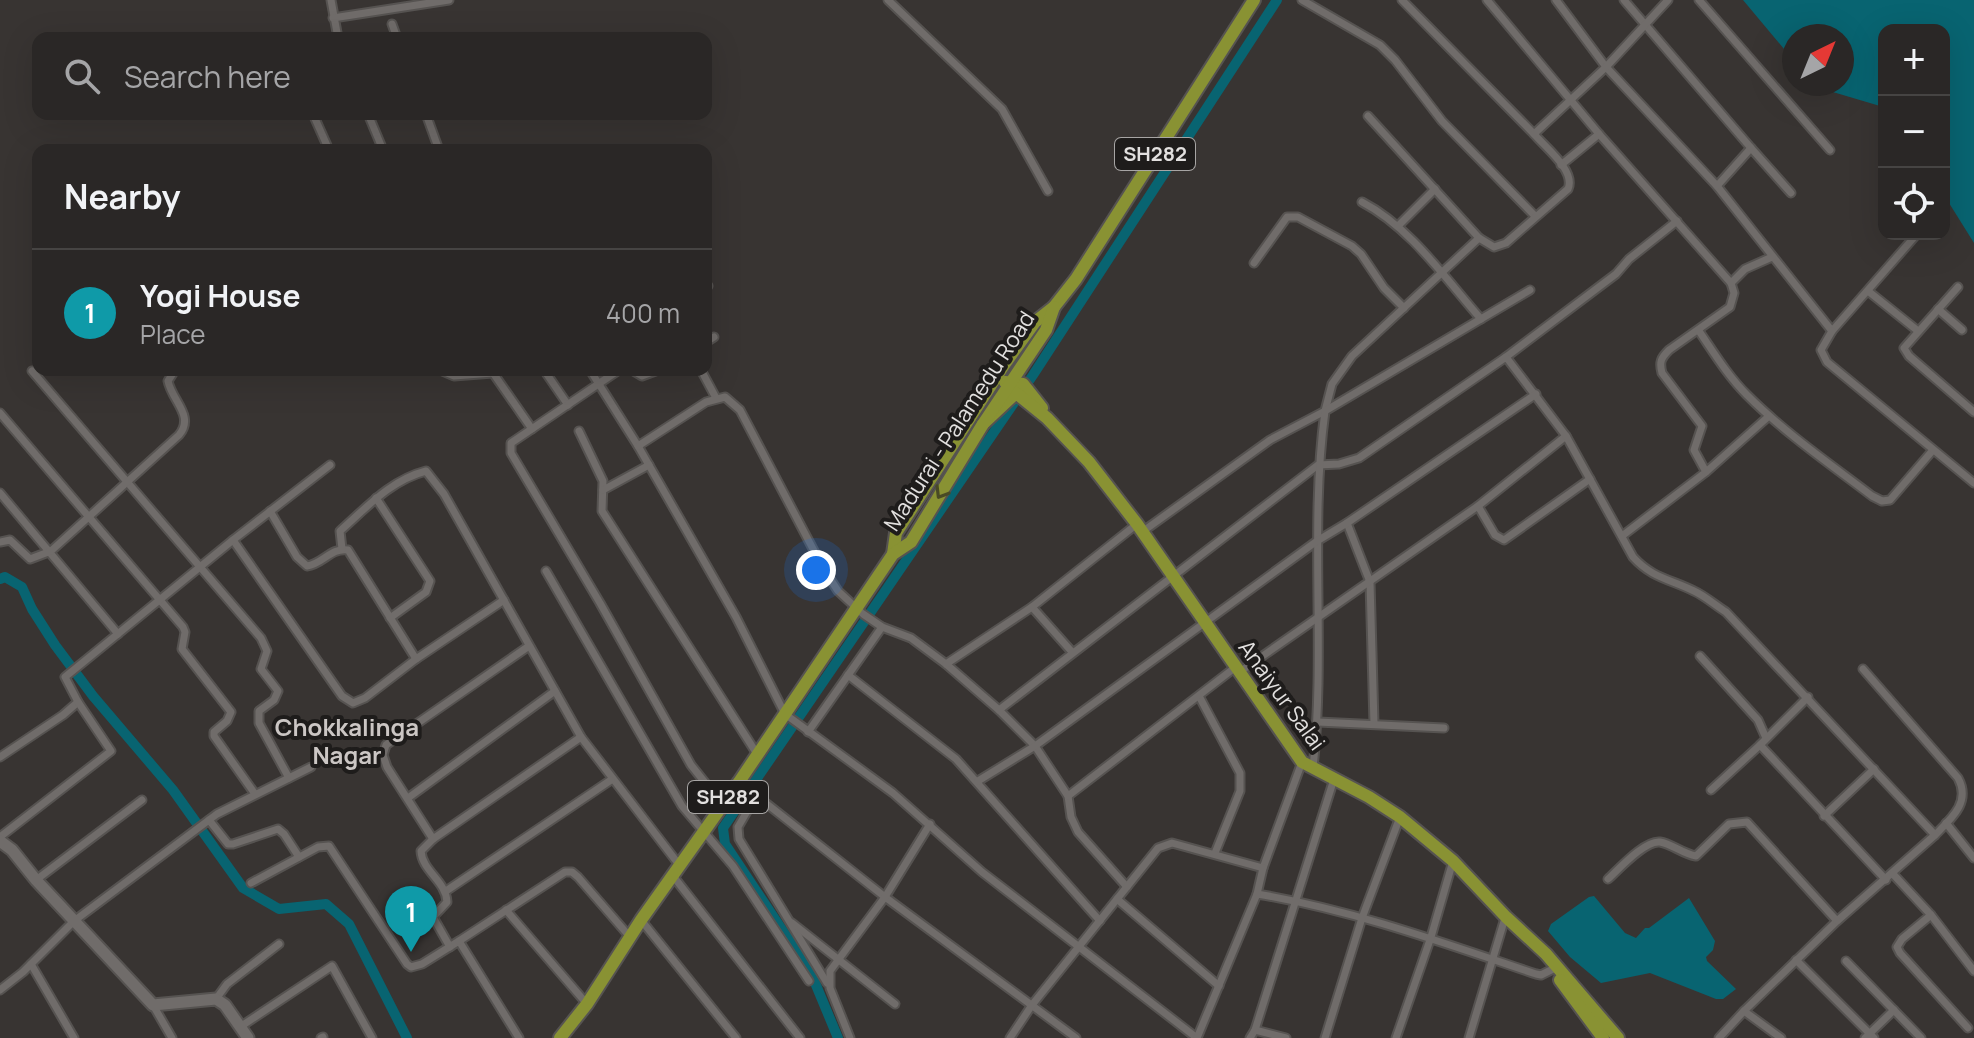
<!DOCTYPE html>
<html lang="en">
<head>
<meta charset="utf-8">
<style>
	:root { --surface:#2a2726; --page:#322f2e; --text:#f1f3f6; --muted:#a5a5a7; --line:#464443; --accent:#8abfa5 }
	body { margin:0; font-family:Manrope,sans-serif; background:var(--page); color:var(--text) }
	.controls { position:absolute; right:24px; top:24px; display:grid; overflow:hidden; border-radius:16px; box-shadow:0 8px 32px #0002 }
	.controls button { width:72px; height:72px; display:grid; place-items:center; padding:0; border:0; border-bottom:2px solid var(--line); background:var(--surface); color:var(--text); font:40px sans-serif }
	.compass { position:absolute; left:1782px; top:24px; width:72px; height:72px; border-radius:50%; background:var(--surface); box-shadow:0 8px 32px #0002; rotate:43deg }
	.you { position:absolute; left:816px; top:570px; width:28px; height:28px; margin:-20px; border:6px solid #fff; border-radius:50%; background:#1a73e8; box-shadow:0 0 0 12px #1a73e833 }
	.badge { display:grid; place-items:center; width:52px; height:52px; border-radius:50%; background:var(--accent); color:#fff; font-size:26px; font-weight:700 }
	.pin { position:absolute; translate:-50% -66px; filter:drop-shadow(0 2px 4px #0008) }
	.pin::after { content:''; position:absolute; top:42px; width:28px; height:24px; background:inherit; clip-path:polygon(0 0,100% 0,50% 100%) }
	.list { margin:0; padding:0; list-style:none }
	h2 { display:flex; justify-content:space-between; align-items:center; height:104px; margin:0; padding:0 32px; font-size:34px }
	h2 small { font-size:26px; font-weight:400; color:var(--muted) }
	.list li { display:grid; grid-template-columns:52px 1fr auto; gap:24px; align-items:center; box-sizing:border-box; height:128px; padding:0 32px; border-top:2px solid var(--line) }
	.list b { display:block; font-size:30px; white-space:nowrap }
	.list p { margin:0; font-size:26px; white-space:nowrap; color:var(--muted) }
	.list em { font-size:26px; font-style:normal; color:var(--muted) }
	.icon { flex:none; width:44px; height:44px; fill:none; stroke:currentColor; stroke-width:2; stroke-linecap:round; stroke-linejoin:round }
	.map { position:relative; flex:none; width:1974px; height:1038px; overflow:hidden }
	.search { position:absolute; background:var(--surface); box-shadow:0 8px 32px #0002; left:32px; top:32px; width:680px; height:88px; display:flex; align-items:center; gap:20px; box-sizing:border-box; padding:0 28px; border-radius:16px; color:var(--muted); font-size:30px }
	.panel { position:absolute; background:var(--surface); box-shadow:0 8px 32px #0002; left:32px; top:144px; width:680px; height:232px; border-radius:16px }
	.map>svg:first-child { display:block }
</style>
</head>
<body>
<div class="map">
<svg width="1974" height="1038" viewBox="0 0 1974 1038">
	<rect width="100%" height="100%" fill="#383432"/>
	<g fill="#086471">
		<polygon points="1743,0 1974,0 1974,243 1944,195 1944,30 1884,30 1884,110 1880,106 1816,87 1813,84 1842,84 1842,36 1794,36 1794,61"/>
		<polygon points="1594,896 1625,933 1636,938 1645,928 1649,928 1689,898 1715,941 1713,950 1706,957 1707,961 1736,989 1723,999 1716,999 1650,973 1601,983 1570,957 1548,931 1551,924 1589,897"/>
	</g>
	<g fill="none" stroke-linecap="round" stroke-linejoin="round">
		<g stroke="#086471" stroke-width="10">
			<polyline points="0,579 5,577 22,587 32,609 55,645 93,696 173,790 243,888 279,909 326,904 349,924 407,1038"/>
			<polyline points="838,1038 811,973 725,844 723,828 1033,375 1277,0"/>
		</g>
		<defs>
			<g id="street">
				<polyline points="331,0 338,38"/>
				<polyline points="888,0 1002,109 1048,191"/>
				<polyline points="1302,0 1380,45 1395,60 1442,121 1535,216"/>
				<polyline points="1402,0 1534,134"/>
				<path d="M1487,0L1599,134L1731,283L1734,293L1730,307L1669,350C1661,358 1659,362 1662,373L1702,426L1694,450L1706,472L1622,536"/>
				<polyline points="1556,0 1606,67 1717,186 1832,331 1917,234"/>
				<polyline points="1624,0 1751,148 1717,186"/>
				<polyline points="1699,0 1830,150"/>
				<polyline points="333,18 449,0"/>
				<polyline points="392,24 397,38"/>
				<polyline points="313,114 329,150"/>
				<polyline points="368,114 383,150"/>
				<polyline points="426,114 439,150"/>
				<polyline points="1368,116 1479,238"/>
				<polyline points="1751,148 1791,193"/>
				<polyline points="1561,165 1599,134"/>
				<path d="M1362,202C1410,227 1445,278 1481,319"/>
				<polyline points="1398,226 1435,189"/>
				<polyline points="1254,263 1287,217 1298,217 1352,246 1361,254 1384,288 1404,308"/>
				<polyline points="1731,283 1745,269 1772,257"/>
				<polyline points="1958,287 1904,348 1909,356 1974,412"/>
				<polyline points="706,288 708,286"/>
				<polyline points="1868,291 1918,331"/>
				<polyline points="1938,309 1962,330"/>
				<path d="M1699,331C1714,353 1728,376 1747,395C1785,433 1830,464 1872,496L1882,501L1890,500L1933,450"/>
				<polyline points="1832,331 1821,350 1827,362 1974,483"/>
				<polyline points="706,342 714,337"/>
				<polyline points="1506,357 1616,274 1629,259 1677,221"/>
				<polyline points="440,370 454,376 493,373"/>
				<polyline points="491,370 532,429"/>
				<polyline points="544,370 568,405"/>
				<polyline points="590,370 638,446 736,617 785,714 893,793 982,872 1197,1038"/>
				<polyline points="619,370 511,443 511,453 600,603 691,765 722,804"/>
				<polyline points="632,370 642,376 658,370"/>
				<polyline points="701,370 716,398"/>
				<polyline points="32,371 261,638 267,651 261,669 278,691 274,700 259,711 259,723 289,778"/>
				<polyline points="0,413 183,627 185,632 182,649 231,712 227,721 214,732 214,736 255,794"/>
				<polyline points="579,431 603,481 602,511 757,754"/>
				<polyline points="638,446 706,402 725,397 740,410 823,568 838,591 863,614 882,627 911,638 946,664 999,710 1035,746 1068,796 1071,817 1078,832 1127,887"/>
				<polyline points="1706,472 1769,416"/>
				<polyline points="603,490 649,465"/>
				<polyline points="0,493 118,634"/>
				<polyline points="376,498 430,581 426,592 390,618"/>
				<polyline points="1478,506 1495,535 1504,540 1590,479"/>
				<path d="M270,511L297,557L307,566C323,564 331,547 348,550L416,659"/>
				<polyline points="1347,523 1370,582 1374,724"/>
				<path d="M1142,532L1270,440L1325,411L1332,384L1352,356L1479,238L1494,247L1506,243L1568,189C1576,171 1546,148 1534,134L1606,67L1668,0"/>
				<polyline points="233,540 342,696 353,703 365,698 416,659 504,600"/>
				<path d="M0,542L10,540L30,559L51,551L179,435C195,416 172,401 168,381L175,370"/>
				<path d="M342,549L340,531C367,507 391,480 426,471L444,494L581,737L680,866"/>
				<polyline points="546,571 682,806 733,866 809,981"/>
				<polyline points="1032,607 1072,652"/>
				<polyline points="1700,656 1758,720 1766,738"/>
				<polyline points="946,664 1032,607 1137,524"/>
				<path d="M1863,669L1958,778C1971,802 1952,818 1935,835"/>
				<polyline points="1241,671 1478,506 1566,436"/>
				<polyline points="848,675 956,759 1100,921"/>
				<polyline points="1199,696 1240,773 1240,791 1215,853"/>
				<polyline points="1808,697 1760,745 1886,880"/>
				<path d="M999,710L1318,465L1339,464L1359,458L1506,357L1566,436L1633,557C1652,578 1670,579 1694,591C1705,596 1715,605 1726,612L1935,835L1837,921L1744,1011"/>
				<polyline points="1318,722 1444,728"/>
				<polyline points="808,732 882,627"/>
				<polyline points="0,757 63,715 78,702"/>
				<path d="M1313,768C1326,649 1309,529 1325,411L1530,290"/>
				<polyline points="978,781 1035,746 1317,541 1347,523 1536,394"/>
				<polyline points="739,782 885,897 1076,1038"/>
				<polyline points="1711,790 1760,745"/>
				<polyline points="756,796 738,827 739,839 827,983"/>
				<polyline points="1068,796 1237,666"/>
				<polyline points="408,798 555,691"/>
				<polyline points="1824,816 1874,769"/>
				<polyline points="209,820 228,844 233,844 278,829 284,834 299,857"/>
				<polyline points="1946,823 1974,858"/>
				<polyline points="0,837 111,751 78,702 65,677 233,540 330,465"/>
				<polyline points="433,839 387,767 383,755 386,745 529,646"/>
				<polyline points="1893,874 1931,915 1974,971"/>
				<polyline points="673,876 800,1038"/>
				<path d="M1608,879C1619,869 1645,840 1660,842C1672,844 1683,854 1696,856L1729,824L1747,822L1837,921"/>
				<polyline points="36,880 142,800"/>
				<polyline points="251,883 318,847 329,846 407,964 411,967 422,964 459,941 519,1038"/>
				<polyline points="446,891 611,780"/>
				<path d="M1257,894C1353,910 1444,943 1536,974L1541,975L1553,969"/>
				<polyline points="1117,899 1219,986"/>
				<polyline points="506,910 587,1004"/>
				<polyline points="1931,915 1902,939 1897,947 1900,953 1968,1028"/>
				<polyline points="641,920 736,1038"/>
				<polyline points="792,923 895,1004"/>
				<polyline points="459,941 565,872 572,872 578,877 630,937"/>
				<path d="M450,947L433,917L447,902C446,881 422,871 421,851L433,839L581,737"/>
				<polyline points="1796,960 1874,1038"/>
				<polyline points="1846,961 1921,1038"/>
				<polyline points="31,964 74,1038"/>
				<polyline points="0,990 23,972 74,921 217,814 311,767"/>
				<polyline points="216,999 227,984 279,944"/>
				<polyline points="153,1005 172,1038"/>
				<polyline points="240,1027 332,966 372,1038"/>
				<polyline points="1255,1030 1286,1038"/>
				<polyline points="321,1038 323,1037"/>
				<polyline points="850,1038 830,988 830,971 885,897 930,824"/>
				<polyline points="1010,1038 1032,1005 1158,848 1172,843 1263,868 1302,762"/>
				<polyline points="1197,1038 1257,894 1263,868"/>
				<polyline points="1250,1038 1255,1030 1334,779"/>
				<polyline points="1325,1038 1362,918 1400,817"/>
				<polyline points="1396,1038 1431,937 1453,861"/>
				<polyline points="1469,1038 1505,918"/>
				<polyline points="1719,1038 1744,1011 1781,1038"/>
				<polyline points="1865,1038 1894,1010"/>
			</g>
			<polyline id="secondary" points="0,841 12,850 36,880 153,1005 216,999 225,1005 248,1038"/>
			<g id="primary">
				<polyline points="1005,382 1023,384 1042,408"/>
				<polyline points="983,424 1016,393 1047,418 1089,462 1137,524 1302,762 1369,797 1400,817 1453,861 1506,917 1546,954 1618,1038"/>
				<polyline points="893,554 896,533 1004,365 1035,322 1054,307 1076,279 1254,0"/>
				<polyline points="1560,980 1603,1038"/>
				<polyline points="560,1038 587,1004 641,920 739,782 893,554 911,542 983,424 1046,330 1054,307"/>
			</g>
		</defs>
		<use href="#street" stroke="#565351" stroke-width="11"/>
		<use href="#secondary" stroke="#565351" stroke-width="15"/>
		<use href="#primary" stroke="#565351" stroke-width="16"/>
		<use href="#street" stroke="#706c6a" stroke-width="7"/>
		<use href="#secondary" stroke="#706c6a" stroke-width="11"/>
		<use href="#primary" stroke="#899233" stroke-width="12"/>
	</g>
	<defs><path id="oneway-chevron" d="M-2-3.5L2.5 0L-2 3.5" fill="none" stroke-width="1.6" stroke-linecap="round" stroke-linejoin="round" transform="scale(2)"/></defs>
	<use stroke="#494b25" href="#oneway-chevron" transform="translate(941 493) rotate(121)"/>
	<g text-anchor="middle" stroke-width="8" stroke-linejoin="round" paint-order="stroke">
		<g fill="#1e1c1b" stroke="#a7a5a4" stroke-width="2">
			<rect x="1115" y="138" width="80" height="32" rx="6"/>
			<rect x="688" y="781" width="80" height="32" rx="6"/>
		</g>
		<g font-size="20" font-weight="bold" fill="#e2e0df">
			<text x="1155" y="161">SH282</text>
			<text x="728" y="804">SH282</text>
		</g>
		<g font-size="22" fill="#e2e0df" stroke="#1e1c1b">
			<text transform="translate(959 421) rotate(-57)" y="8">Madurai - Palamedu Road</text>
			<text transform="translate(1282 695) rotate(54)" y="8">Anaiyur Salai</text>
		</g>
		<g font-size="24" font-weight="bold" fill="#cbc6c4" stroke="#1e1c1b">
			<text x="347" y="736">Chokkalinga<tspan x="347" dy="28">Nagar</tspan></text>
		</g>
	</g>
</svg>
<div class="controls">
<button>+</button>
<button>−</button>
<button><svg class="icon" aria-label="locate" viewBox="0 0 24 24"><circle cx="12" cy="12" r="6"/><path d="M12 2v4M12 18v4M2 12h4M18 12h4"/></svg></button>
</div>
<svg class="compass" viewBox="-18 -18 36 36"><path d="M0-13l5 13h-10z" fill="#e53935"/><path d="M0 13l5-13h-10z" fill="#a5a5a7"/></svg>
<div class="you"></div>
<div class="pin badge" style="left:411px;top:952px;background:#0f9aa8">1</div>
<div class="search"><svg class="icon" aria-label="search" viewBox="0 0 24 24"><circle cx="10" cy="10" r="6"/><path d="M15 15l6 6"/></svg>Search here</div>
<section class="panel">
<h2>Nearby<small></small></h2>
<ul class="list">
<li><span class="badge" style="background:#0f9aa8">1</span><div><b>Yogi House</b><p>Place</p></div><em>400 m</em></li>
</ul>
</section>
</div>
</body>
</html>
